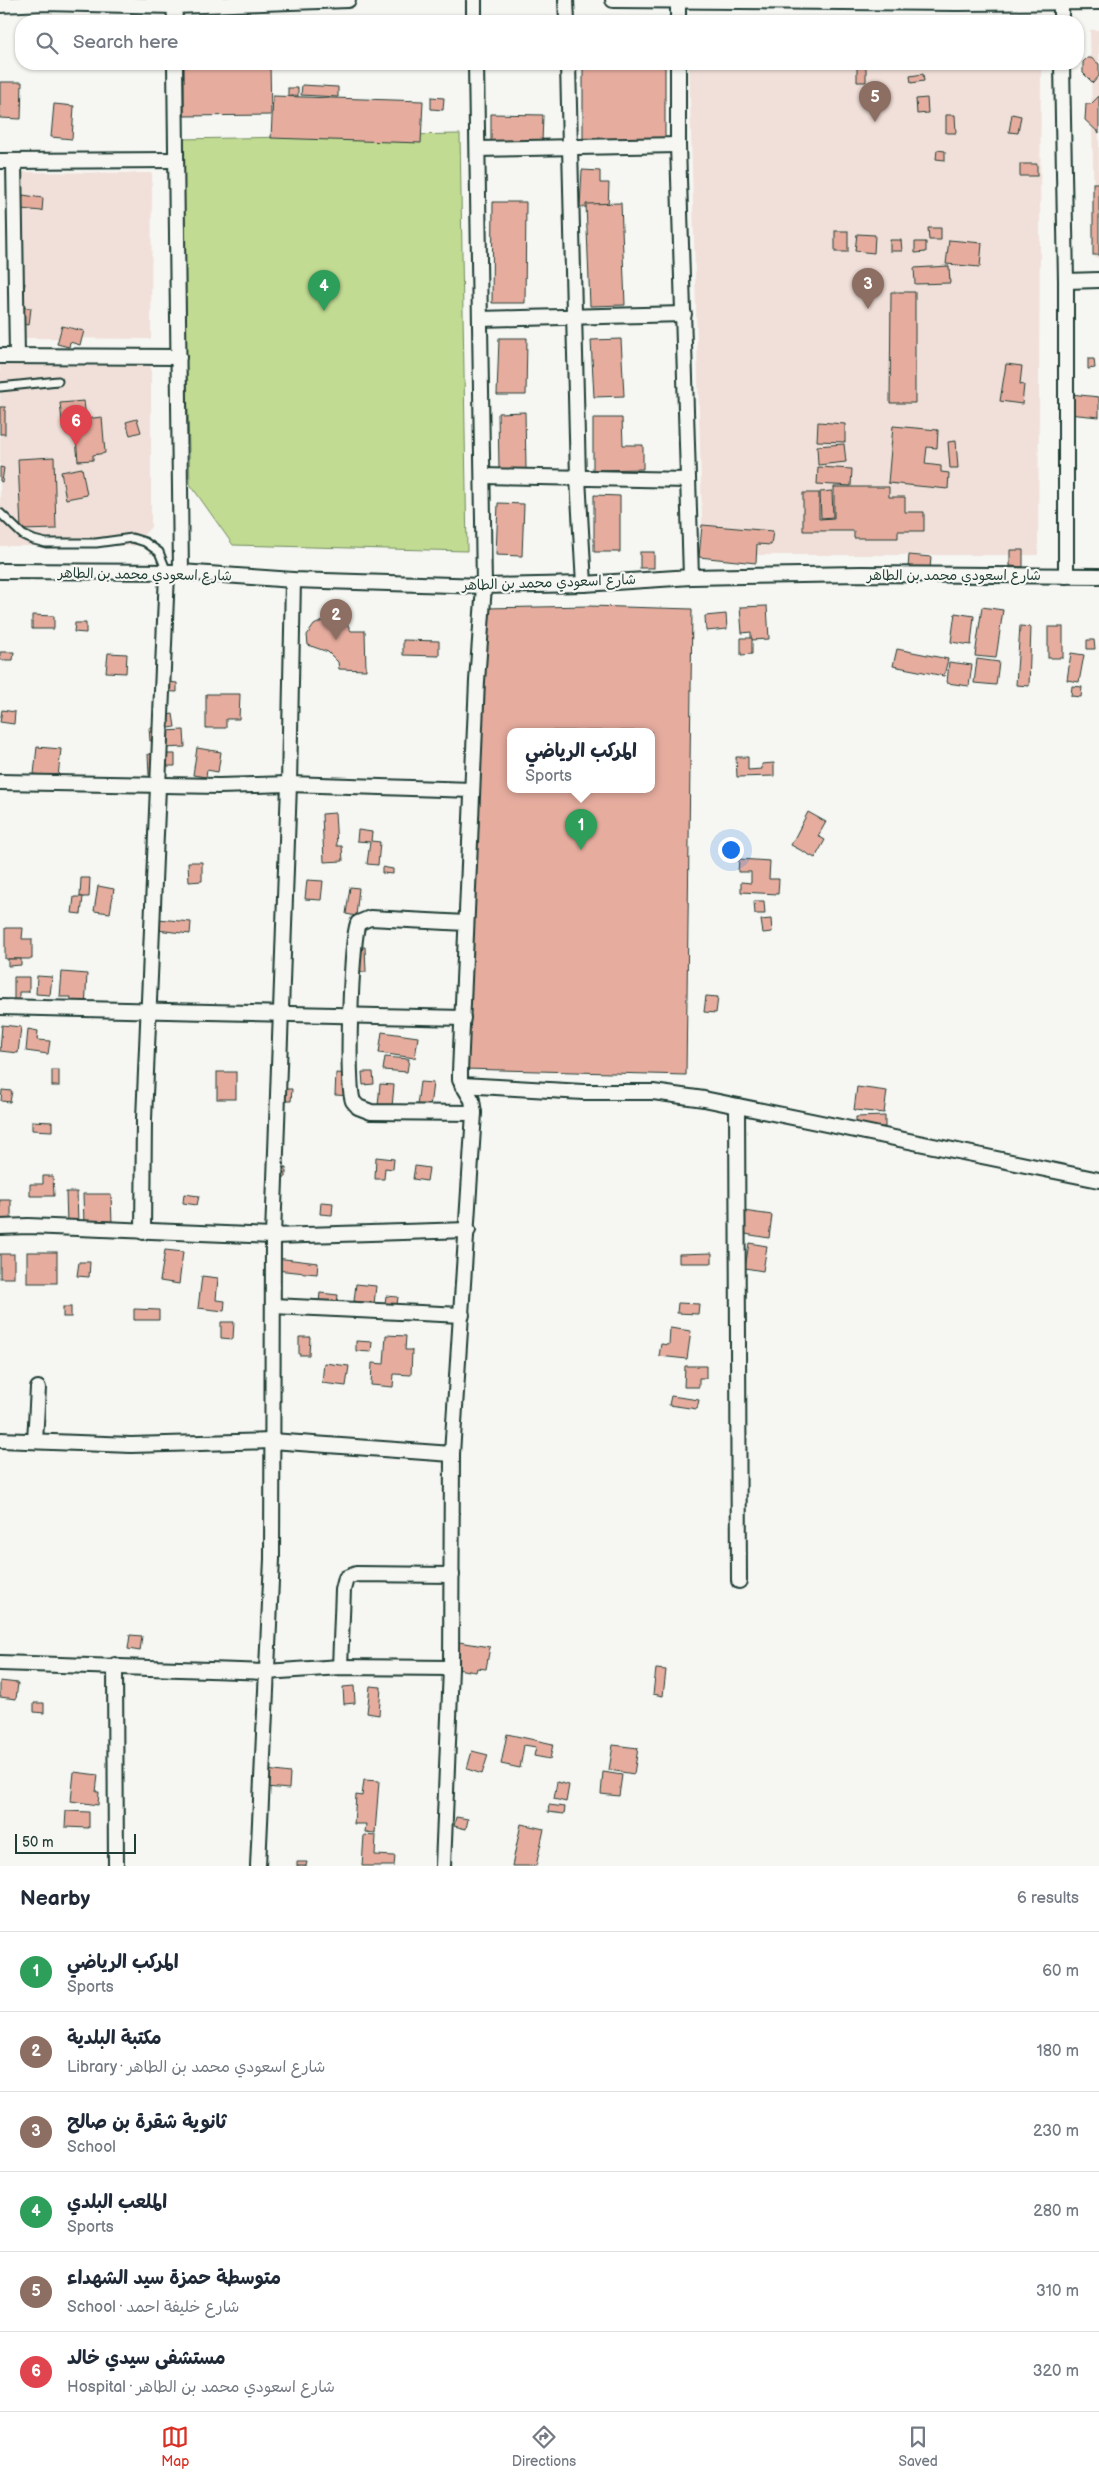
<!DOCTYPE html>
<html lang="en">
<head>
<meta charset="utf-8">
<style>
	:root { --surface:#fff; --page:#f2f2f3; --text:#1f2937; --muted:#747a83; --line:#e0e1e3; --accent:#d93025 }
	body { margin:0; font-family:"Balsamiq Sans","Playpen Sans Arabic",sans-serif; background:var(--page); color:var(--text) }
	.scale { position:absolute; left:15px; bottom:12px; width:121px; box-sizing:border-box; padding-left:5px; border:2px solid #1f3d34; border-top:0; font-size:14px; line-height:18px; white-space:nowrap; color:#1f3d34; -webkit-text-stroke:4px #f6f6f2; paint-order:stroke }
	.you { position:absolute; left:730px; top:849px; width:18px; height:18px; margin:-12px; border:4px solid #fff; border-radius:50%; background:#1a73e8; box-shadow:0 0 0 8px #1a73e833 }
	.badge { display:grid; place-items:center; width:32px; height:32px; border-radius:50%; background:var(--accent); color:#fff; font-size:16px; font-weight:700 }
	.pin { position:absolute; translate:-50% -41px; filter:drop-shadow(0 1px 2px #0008) }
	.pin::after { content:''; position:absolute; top:26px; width:18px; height:15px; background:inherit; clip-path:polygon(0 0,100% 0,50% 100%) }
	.popup { position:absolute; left:507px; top:728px; width:148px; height:65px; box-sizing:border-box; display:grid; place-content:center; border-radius:10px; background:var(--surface); filter:drop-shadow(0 1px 4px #0005); font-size:16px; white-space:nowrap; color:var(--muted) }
	.popup b { font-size:19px; color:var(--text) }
	.popup::after { content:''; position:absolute; left:50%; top:100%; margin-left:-10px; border:10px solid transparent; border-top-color:var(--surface) }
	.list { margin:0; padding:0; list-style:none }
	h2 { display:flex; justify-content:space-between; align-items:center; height:65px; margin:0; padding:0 20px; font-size:21px }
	h2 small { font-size:16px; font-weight:400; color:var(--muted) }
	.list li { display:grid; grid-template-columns:32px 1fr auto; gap:15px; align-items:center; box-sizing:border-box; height:80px; padding:0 20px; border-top:1px solid var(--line) }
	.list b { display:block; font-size:19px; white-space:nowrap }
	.list p { margin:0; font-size:16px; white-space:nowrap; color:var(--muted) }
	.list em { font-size:16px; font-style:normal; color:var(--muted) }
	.icon { flex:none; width:28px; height:28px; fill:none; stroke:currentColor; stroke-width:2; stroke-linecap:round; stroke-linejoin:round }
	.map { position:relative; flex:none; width:1099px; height:1866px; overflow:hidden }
	.search { position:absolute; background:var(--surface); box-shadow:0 1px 4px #0004; left:15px; right:15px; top:15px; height:55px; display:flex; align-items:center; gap:12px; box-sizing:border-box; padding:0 18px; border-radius:20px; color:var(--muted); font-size:19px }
	.sheet { height:545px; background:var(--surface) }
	nav { display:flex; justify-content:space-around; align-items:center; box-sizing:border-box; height:70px; border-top:1px solid var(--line); background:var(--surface); font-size:14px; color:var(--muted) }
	nav a { display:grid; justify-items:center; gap:2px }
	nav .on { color:var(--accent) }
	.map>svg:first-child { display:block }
</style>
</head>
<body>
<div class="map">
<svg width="1099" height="1866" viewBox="0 0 1099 1866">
	<rect width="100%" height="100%" fill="#f6f6f2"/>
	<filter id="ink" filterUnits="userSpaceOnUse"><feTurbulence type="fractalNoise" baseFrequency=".02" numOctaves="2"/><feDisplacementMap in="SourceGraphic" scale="10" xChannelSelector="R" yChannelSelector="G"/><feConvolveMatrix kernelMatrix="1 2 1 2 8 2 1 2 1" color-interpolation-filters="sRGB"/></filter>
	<g filter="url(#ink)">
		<g fill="#f1e0d9">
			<polygon points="1090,30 1099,30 1099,258 1095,258"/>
			<polygon points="689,64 1041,64 1038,555 703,555"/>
			<polygon points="22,172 152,173 151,339 21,338"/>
			<polygon points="0,365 151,366 151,527 134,546 0,546"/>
		</g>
		<polygon fill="#c2db92" stroke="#708c63" points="460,134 467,551 233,545 190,484 180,139"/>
		<g fill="#e6ad9f" stroke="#1f3d34" fill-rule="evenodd">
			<polygon points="1087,58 1091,58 1099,64 1099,76 1093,83 1083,73 1083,62"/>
			<polygon points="184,64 270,64 271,115 184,116"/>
			<rect x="583" y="64" width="82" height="75"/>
			<polygon points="857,67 866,68 866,82 857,82"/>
			<polygon points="923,74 924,81 911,83 910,76"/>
			<polygon points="0,82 22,82 21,119 0,118"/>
			<polygon points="302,85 338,87 338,97 301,95"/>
			<rect x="288" y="88" width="10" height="8"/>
			<polygon points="273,96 423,101 421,143 271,138"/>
			<polygon points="1099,96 1099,133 1085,120 1086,104 1091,104"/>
			<polygon points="431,97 444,98 443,110 431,109"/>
			<polygon points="927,98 928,113 917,114 916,99"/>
			<polygon points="54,104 74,106 72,139 51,137"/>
			<polygon points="491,114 543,115 542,143 491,141"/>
			<polygon points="1012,114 1021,116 1018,133 1009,132"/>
			<polygon points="946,115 955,115 956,133 946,133"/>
			<polygon points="937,150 945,151 945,160 936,159"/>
			<rect x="1020" y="164" width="17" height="12"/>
			<polygon points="582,170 600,171 600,183 609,183 608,208 580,207"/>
			<rect x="1093" y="183" width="6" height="72"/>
			<polygon points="23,195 43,198 42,211 21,209"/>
			<polygon points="493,202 526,202 525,303 492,303"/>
			<polygon points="621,203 625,305 590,306 586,204"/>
			<polygon points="928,228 941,228 941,240 929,240"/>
			<rect x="835" y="231" width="13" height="21"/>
			<polygon points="857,234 875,235 874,253 855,251"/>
			<polygon points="890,240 901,240 902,251 890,251"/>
			<polygon points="949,240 982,243 980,267 946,264"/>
			<polygon points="915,242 926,242 926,252 915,253"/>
			<polygon points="949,266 950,283 915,284 914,268"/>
			<polygon points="14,281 25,283 24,291 19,291 17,307 31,308 29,325 9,322"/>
			<polygon points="891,292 915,292 915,403 890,403"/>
			<polygon points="62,326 84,331 80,345 70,342 69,347 57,344"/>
			<polygon points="499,338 527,338 526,395 497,395"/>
			<polygon points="621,339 624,396 594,397 591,340"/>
			<polygon points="1088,359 1094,359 1095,368 1088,369"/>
			<polygon points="1006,364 1022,366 1020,384 1024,385 1022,404 1000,401"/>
			<polygon points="1070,394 1099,397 1099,417 1068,414"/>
			<polygon points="84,401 86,419 102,417 105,453 93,455 93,460 78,461 75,428 63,430 60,403"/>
			<rect x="0" y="407" width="5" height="27"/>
			<polygon points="525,412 526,469 499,469 498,413"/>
			<polygon points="593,418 622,418 623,445 643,445 643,469 593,470"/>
			<polygon points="137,419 141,432 130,435 126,422"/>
			<polygon points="818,422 845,424 845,442 817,441"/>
			<polygon points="893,426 938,430 937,448 927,447 925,464 941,466 941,472 949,473 948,489 888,483"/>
			<polygon points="956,441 958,468 950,468 948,442"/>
			<polygon points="844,444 846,462 818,465 817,446"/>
			<polygon points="54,457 56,529 21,530 18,459"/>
			<polygon points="0,467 4,468 2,482 0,481"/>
			<polygon points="818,467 852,469 851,486 817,484"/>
			<polygon points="82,468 87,495 66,499 61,472"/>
			<polygon points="834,487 889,487 889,497 905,497 905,512 924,512 924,531 898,531 898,538 854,538 854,531 803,531 803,493 819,493 819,519 834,518"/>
			<polygon points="832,491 833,517 821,518 820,492"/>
			<polygon points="594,495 620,496 620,552 594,552"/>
			<polygon points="498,503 524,504 522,556 496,555"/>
			<polygon points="702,525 773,531 771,545 757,544 756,563 699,557"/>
			<polygon points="1010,550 1023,550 1023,567 1010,566"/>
			<rect x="640" y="552" width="14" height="16"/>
			<polygon points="909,555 931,557 930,569 908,568"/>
			<path d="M589,606L692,609L686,1075L464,1069L486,608ZM511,731H651V789H511Z"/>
			<polygon points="767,606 769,639 751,640 751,632 742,633 740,607"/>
			<polygon points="982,607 1003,610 996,658 975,656"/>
			<polygon points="341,612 351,631 365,631 366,670 339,669 338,662 328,652 308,645 307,635 314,625 322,621 333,622"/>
			<polygon points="955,613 974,616 971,645 951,642"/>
			<polygon points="726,614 727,629 706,631 705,616"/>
			<polygon points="32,615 54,616 54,629 32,629"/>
			<polygon points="75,623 86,623 86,633 74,632"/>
			<polygon points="1020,626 1031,627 1029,686 1016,685"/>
			<rect x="1048" y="627" width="15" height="31"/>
			<polygon points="741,638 752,638 752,654 741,655"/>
			<polygon points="403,640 439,641 439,656 403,655"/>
			<polygon points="1087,640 1094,640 1095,649 1087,649"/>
			<polygon points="897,649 948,659 944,676 893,666"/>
			<polygon points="0,652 14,652 13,660 0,660"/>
			<polygon points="108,653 127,654 126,673 106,672"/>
			<polygon points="1071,653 1084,655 1079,682 1067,680"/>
			<polygon points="977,659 999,662 996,685 974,683"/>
			<polygon points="949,662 972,665 969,686 947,683"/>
			<polygon points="157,681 177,683 177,692 157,691"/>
			<polygon points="1072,686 1082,687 1081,697 1071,696"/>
			<polygon points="206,694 240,694 239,719 226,719 226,728 206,728"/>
			<polygon points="2,710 15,712 14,724 0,722"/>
			<polygon points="173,714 175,727 164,729 162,716"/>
			<polygon points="162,727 163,731 184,730 185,747 164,748 163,739 150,741 149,728"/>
			<polygon points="37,747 61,749 58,777 34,774"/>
			<polygon points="197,748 221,752 218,772 207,770 206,777 193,775"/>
			<polygon points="148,754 175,754 175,766 163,766 163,775 149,775"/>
			<polygon points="736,757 748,757 748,770 762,769 762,764 774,763 774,776 737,777"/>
			<polygon points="808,812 826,822 818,836 825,840 815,858 791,845"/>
			<polygon points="335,813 337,846 342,846 343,861 324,862 322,814"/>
			<polygon points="358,830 372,832 371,841 380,842 378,865 367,864 370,842 357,841"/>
			<polygon points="739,859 770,861 769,879 779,879 778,894 741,892 741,882 751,883 751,872 738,872"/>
			<polygon points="188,862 202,862 202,881 189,882"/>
			<polygon points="382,867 393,869 393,874 382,873"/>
			<polygon points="81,878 90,878 89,897 80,897"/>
			<polygon points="307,880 323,881 321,900 305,899"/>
			<polygon points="98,886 114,889 110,913 94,911"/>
			<polygon points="350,887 359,888 356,916 346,914"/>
			<polygon points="74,897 83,897 81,914 72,913"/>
			<polygon points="754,901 764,901 765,914 755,914"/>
			<polygon points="158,919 191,922 190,934 157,930"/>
			<polygon points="771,919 772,932 763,933 761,920"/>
			<polygon points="5,928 23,928 22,939 32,939 32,959 5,959"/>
			<polygon points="365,947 366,972 348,973 347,948"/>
			<polygon points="8,959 21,959 21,965 8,966"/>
			<polygon points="62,972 87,974 85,1008 70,1008 71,997 60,997"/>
			<polygon points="37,976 52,977 50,995 36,994"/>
			<polygon points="14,977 29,977 29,992 19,992 19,1002 14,1002"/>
			<polygon points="706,996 718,997 716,1013 704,1012"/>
			<polygon points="2,1025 21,1027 18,1053 0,1051"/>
			<polygon points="28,1029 38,1031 37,1040 50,1041 48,1054 26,1051"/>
			<polygon points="382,1032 418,1037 415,1058 379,1053"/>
			<polygon points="385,1057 409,1059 407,1072 383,1070"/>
			<rect x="52" y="1070" width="7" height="16"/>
			<rect x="217" y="1072" width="19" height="27"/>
			<polygon points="362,1072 373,1072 374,1084 363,1085"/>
			<polygon points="336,1073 352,1074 352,1096 335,1095"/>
			<polygon points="420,1082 433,1083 430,1107 417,1106"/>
			<polygon points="380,1084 394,1085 392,1107 378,1106"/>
			<polygon points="857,1087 887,1091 884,1113 854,1110"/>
			<polygon points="286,1089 292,1089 291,1101 285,1101"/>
			<polygon points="2,1090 12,1091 10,1102 1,1101"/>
			<polygon points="885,1116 885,1127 856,1128 856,1117"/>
			<polygon points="32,1121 52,1122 52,1131 32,1130"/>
			<polygon points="376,1157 394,1159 393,1169 385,1168 384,1179 375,1179"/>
			<polygon points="415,1166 429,1168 427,1181 413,1179"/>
			<polygon points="286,1167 286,1177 273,1178 273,1168"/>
			<polygon points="43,1176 53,1176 54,1196 30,1196 30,1184 43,1184"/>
			<polygon points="66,1192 77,1192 78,1223 67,1224"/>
			<polygon points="83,1194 111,1194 112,1224 84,1224"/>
			<polygon points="184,1194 199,1196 197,1205 183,1203"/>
			<rect x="0" y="1200" width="11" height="29"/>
			<polygon points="321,1202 333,1203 332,1215 320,1214"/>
			<polygon points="743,1211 772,1215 769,1238 739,1233"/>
			<polygon points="749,1243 767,1246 763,1271 745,1268"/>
			<polygon points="165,1250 183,1252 179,1284 160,1281"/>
			<rect x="27" y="1252" width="30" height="31"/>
			<polygon points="712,1253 712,1263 679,1263 679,1254"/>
			<rect x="0" y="1254" width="14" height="24"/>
			<polygon points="276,1258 318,1263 317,1274 275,1270"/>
			<polygon points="79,1262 90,1262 89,1277 77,1276"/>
			<polygon points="202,1276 218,1278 216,1300 225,1301 224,1311 198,1308"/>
			<polygon points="356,1284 376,1286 374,1304 354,1301"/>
			<polygon points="320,1293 338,1295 337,1303 319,1302"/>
			<polygon points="386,1296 398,1297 397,1305 385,1304"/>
			<polygon points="678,1303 699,1304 698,1314 677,1313"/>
			<rect x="63" y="1307" width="8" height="10"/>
			<polygon points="134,1309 159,1310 159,1320 134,1320"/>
			<polygon points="221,1322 234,1322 233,1339 221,1338"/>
			<polygon points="670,1328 691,1331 687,1359 659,1356 661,1344 669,1345"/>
			<polygon points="386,1335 406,1336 405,1350 412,1350 411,1375 394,1374 393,1387 371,1385 372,1363 384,1364"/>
			<polygon points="299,1337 310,1337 309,1355 299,1355"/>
			<polygon points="356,1341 372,1342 371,1352 356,1351"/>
			<polygon points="324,1363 349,1366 346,1386 322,1383"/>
			<polygon points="685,1366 706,1366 706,1378 699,1378 699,1387 684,1387"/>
			<polygon points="671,1396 699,1400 697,1409 669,1405"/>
			<polygon points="130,1635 142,1636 140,1651 128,1649"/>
			<polygon points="447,1640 490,1647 486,1669 477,1668 476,1672 443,1667"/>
			<polygon points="656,1669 666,1670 663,1696 653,1694"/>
			<polygon points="0,1681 18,1683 16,1699 0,1697"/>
			<polygon points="354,1686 355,1703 344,1704 343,1687"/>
			<polygon points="370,1686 381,1687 379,1715 367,1713"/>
			<polygon points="34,1703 44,1703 44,1713 34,1712"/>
			<polygon points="507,1734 553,1744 550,1759 534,1756 536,1747 524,1745 520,1768 501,1764"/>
			<polygon points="613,1745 638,1748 634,1774 609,1770"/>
			<polygon points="472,1751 488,1755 482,1774 467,1769"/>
			<polygon points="267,1770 290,1773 289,1789 266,1787"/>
			<polygon points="74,1772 98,1775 96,1792 99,1792 98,1805 71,1801"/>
			<polygon points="603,1772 622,1775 619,1796 601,1794"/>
			<polygon points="364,1780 379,1781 375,1833 365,1832 366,1824 354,1824 356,1795 362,1796"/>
			<polygon points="557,1782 569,1785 566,1802 554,1799"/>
			<polygon points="549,1805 565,1807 564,1814 548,1812"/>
			<polygon points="66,1811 89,1812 89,1828 65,1827"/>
			<polygon points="456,1817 468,1819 466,1829 454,1826"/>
			<polygon points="521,1824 544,1829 536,1866 512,1866"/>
			<polygon points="364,1835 376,1836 375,1855 395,1856 394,1866 362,1866"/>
			<polygon points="297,1862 307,1862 306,1866 297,1866"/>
		</g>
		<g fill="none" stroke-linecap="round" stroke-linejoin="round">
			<defs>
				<g id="service">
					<polyline points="0,387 58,381"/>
					<polyline points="0,513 23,535 34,540 46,543 96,543 132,538 145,542 159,552 167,572"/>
				</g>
				<g id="minor">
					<polyline points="174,0 175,21"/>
					<polyline points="474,0 474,21"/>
					<polyline points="566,0 567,21"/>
					<polyline points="613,0 957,3 1099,2"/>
					<polyline points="1061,0 1061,21"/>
					<polyline points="0,5 44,3 174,6 348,0"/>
					<polyline points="678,21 678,2"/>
					<polyline points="175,64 181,572"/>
					<polyline points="568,64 578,478 584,584"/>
					<polyline points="678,64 678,145 691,577"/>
					<polyline points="1062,64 1066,281 1066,576"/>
					<polyline points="478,149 678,145"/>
					<polyline points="0,161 176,160"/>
					<polyline points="14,162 17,356"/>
					<polyline points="1066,281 1099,280"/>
					<polyline points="480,319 684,314"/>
					<polyline points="0,356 179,357"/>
					<polyline points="483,476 688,480"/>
					<polyline points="0,571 181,572 293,580 484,586 584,584 691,577 861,574 1099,576"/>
					<polyline points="0,782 219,786 289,784 472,790"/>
					<path d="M466,923L370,918L358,923C351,943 346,1084 353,1101C354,1103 357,1105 358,1107L371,1112L474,1113"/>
					<polyline points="0,1007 463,1018"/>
					<polyline points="462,1085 583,1092 653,1092 704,1099 1099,1180"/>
					<polyline points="737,1106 739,1581"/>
					<polyline points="0,1227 28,1226 273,1236 468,1230"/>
					<polyline points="143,1232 144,1119 167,573"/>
					<polyline points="273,1306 462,1315"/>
					<polyline points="0,1440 131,1445 272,1441 452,1454"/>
					<polyline points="35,1441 38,1388"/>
					<polyline points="0,1663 266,1672 340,1667 451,1668"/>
					<polyline points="115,1665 116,1866"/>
					<polyline points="340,1667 343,1590 346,1578 356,1574 452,1575"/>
					<polyline points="258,1866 272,1559 273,1236 289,784 293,580"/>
					<polyline points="443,1866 451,1668 452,1454 474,1113 472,1100 460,1080 460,1072 477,681 484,586 476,64"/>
				</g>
			</defs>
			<use href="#service" stroke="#1f3d34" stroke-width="11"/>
			<use href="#minor" stroke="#1f3d34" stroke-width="18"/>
			<use href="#service" stroke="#f6f6f2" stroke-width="7"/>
			<use href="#minor" stroke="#f6f6f2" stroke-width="14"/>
		</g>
	</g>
	<g text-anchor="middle" stroke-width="4.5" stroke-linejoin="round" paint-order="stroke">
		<g font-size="14" fill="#1f3d34" stroke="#f6f6f2">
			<text transform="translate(145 574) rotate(1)" y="5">شارع اسعودي محمد بن الطاهر</text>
			<text x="954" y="580">شارع اسعودي محمد بن الطاهر</text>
			<text transform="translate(549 582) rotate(-2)" y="5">شارع اسعودي محمد بن الطاهر</text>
		</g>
	</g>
</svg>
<div class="scale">50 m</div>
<div class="you"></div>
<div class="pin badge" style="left:581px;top:850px;background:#2e9e5b">1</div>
<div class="popup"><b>المركب الرياضي</b>Sports</div>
<div class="pin badge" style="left:336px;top:640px;background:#8d6e63">2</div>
<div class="pin badge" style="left:868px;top:309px;background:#8d6e63">3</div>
<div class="pin badge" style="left:324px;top:311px;background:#2e9e5b">4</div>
<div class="pin badge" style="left:875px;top:122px;background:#8d6e63">5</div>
<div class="pin badge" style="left:76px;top:446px;background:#e0444e">6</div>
<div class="search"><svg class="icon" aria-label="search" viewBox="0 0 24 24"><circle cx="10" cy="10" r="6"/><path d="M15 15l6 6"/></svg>Search here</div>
</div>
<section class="sheet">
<h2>Nearby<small>6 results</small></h2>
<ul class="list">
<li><span class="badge" style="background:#2e9e5b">1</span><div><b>المركب الرياضي</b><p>Sports</p></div><em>60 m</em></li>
<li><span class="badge" style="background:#8d6e63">2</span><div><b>مكتبة البلدية</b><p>Library · شارع اسعودي محمد بن الطاهر</p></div><em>180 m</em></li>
<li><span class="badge" style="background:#8d6e63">3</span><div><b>ثانوية شقرة بن صالح</b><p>School</p></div><em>230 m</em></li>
<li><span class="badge" style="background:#2e9e5b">4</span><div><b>الملعب البلدي</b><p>Sports</p></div><em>280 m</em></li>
<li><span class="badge" style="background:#8d6e63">5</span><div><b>متوسطة حمزة سيد الشهداء</b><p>School · شارع خليفة احمد</p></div><em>310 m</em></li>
<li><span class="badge" style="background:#e0444e">6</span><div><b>مستشفى سيدي خالد</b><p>Hospital · شارع اسعودي محمد بن الطاهر</p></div><em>320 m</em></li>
</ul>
</section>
<nav>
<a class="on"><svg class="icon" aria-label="map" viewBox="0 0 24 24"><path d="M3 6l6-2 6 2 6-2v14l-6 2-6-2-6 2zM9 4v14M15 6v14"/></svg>Map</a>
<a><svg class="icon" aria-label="directions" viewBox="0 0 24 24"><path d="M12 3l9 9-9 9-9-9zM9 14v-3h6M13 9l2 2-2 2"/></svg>Directions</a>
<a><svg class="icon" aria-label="saved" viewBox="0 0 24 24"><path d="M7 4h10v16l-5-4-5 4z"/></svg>Saved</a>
</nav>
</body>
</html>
